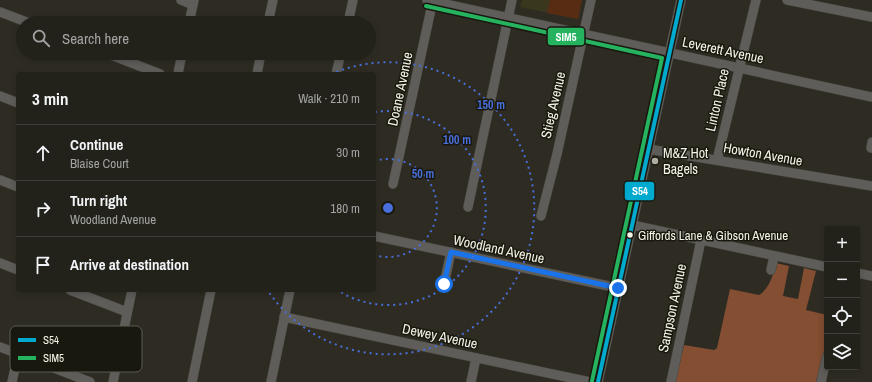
<!DOCTYPE html>
<html lang="en">
<head>
<meta charset="utf-8">
<style>
	:root { --surface:#22211a; --page:#2a2923; --text:#f1f3f6; --muted:#a2a3a2; --line:#3f3e39 }
	body { margin:0; font-family:"Archivo Narrow",sans-serif; background:var(--page); color:var(--text) }
	.controls { position:absolute; right:12px; bottom:12px; display:grid; overflow:hidden; border-radius:4px; box-shadow:0 2px 6px #0003 }
	.controls button { width:36px; height:36px; display:grid; place-items:center; padding:0; border:0; border-bottom:1px solid var(--line); background:var(--surface); color:var(--text); font:20px sans-serif }
	.stop { position:absolute; width:12px; height:12px; margin:-9px; border:3px solid #1a73e8; border-radius:50%; background:#fff }
	.stop.end { background:#1a73e8; border-color:#fff; box-shadow:0 1px 4px #0008 }
	.list { margin:0; padding:0; list-style:none }
	h2 { display:flex; justify-content:space-between; align-items:center; height:52px; margin:0; padding:0 16px; font-size:17px }
	h2 small { font-size:13px; font-weight:400; color:var(--muted) }
	.list li { display:grid; grid-template-columns:26px 1fr auto; gap:12px; align-items:center; box-sizing:border-box; height:56px; padding:0 16px; border-top:1px solid var(--line) }
	.list b { display:block; font-size:15px; white-space:nowrap }
	.list p { margin:0; font-size:13px; white-space:nowrap; color:var(--muted) }
	.list em { font-size:13px; font-style:normal; color:var(--muted) }
	.icon { flex:none; width:22px; height:22px; fill:none; stroke:currentColor; stroke-width:2; stroke-linecap:round; stroke-linejoin:round }
	.map { position:relative; flex:none; width:872px; height:382px; overflow:hidden }
	.search { position:absolute; background:var(--surface); box-shadow:0 2px 6px #0003; left:16px; top:16px; width:360px; height:44px; display:flex; align-items:center; gap:10px; box-sizing:border-box; padding:0 14px; border-radius:22px; color:var(--muted); font-size:15px }
	.panel { position:absolute; background:var(--surface); box-shadow:0 2px 6px #0003; left:16px; top:72px; width:360px; height:220px; border-radius:4px }
	.map>svg:first-child { display:block }
</style>
</head>
<body>
<div class="map">
<svg width="872" height="382" viewBox="0 0 872 382">
	<rect width="100%" height="100%" fill="#2e2c22"/>
	<polygon fill="#3a371f" points="522,0 582,0 578,19 520,7"/>
	<polygon fill="#582c12" points="550,0 582,0 578,19 547,13"/>
	<path fill="#834e32" d="M776,263L789,266L783,296L798,299L804,268L816,271L806,310L827,315V339L816,382H675L684,345L714,350L717,348L730,289L759,295C770,288 773,275 776,263Z"/>
	<g fill="none" stroke-linecap="round" stroke-linejoin="round">
		<defs>
			<g id="minor">
				<polyline points="181,0 193,5"/>
				<polyline points="427,0 872,97"/>
				<polyline points="787,0 872,17"/>
				<polyline points="0,12 29,23"/>
				<polyline points="189,23 194,0"/>
				<polyline points="268,23 273,0"/>
				<polyline points="348,23 353,0"/>
				<polyline points="106,53 160,74"/>
				<polyline points="178,74 182,53"/>
				<polyline points="257,74 261,53"/>
				<polyline points="336,74 341,53"/>
				<polyline points="0,96 18,103"/>
				<polyline points="871,148 872,142"/>
				<polyline points="648,149 872,186"/>
				<polyline points="717,160 756,0"/>
				<polyline points="0,180 18,187"/>
				<polyline points="393,184 433,0"/>
				<polyline points="468,207 512,0"/>
				<polyline points="541,216 557,154 591,0"/>
				<polyline points="632,225 827,267"/>
				<polyline points="374,236 618,288"/>
				<polyline points="0,263 18,270"/>
				<polyline points="771,270 774,256"/>
				<polyline points="857,273 872,276"/>
				<polyline points="444,284 451,252"/>
				<polyline points="70,290 127,312"/>
				<polyline points="284,317 590,382"/>
				<polyline points="0,347 90,382"/>
				<polyline points="12,382 18,354"/>
				<polyline points="113,382 132,290"/>
				<polyline points="192,382 211,290"/>
				<polyline points="271,382 290,290"/>
				<polyline points="471,382 476,358"/>
				<polyline points="598,382 681,0"/>
				<polyline points="671,382 701,240"/>
				<polyline points="821,382 827,356"/>
			</g>
		</defs>
		<use href="#minor" stroke="#49473e" stroke-width="10"/>
		<use href="#minor" stroke="#5f5d5a" stroke-width="9"/>
		<defs>
			<polyline id="bus-1" points="598,382 681,0"/>
			<polyline id="bus-2" points="426,6 662,58 592,381"/>
		</defs>
		<use href="#bus-1" stroke="#19180f" stroke-width="7"/>
		<use href="#bus-2" stroke="#19180f" stroke-width="7"/>
		<use href="#bus-1" stroke="#00a9ce" stroke-width="4"/>
		<use href="#bus-2" stroke="#26b360" stroke-width="4"/>
	</g>
	<g fill="none" stroke-linecap="round" stroke-linejoin="round">
		<polyline stroke="#1a73e8" stroke-width="5" points="444,284 451,252 618,288"/>
	</g>
	<g fill="none" stroke="#486fdb" stroke-width="2" stroke-dasharray="2 4">
		<path d="M374 161A49 49 0 1 1 374 255"/>
		<path d="M375 112A97 97 0 1 1 337 290"/>
		<path d="M331 74A146 146 0 1 1 268 291"/>
	</g>
	<circle fill="#afada2" stroke="#19180f" stroke-width="1.5" cx="655" cy="161" r="4"/>
	<circle fill="#f4f3e7" stroke="#19180f" stroke-width="1.5" cx="630" cy="235" r="3.5"/>
	<g text-anchor="middle" stroke-width="3" stroke-linejoin="round" paint-order="stroke">
		<g font-size="13" fill="#f4f3e7" stroke="#19180f" text-anchor="start">
			<text x="638" y="240">Giffords Lane &amp; Gibson Avenue</text>
		</g>
		<g font-size="14" fill="#f4f3e7" stroke="#19180f">
			<text transform="translate(723 50) rotate(12)" y="5">Leverett Avenue</text>
			<text transform="translate(400 89) rotate(-78)" y="5">Doane Avenue</text>
			<text transform="translate(717 100) rotate(-77)" y="5">Linton Place</text>
			<text transform="translate(553 105) rotate(-77)" y="5">Stieg Avenue</text>
			<text transform="translate(763 154) rotate(10)" y="5">Howton Avenue</text>
			<text transform="translate(499 249) rotate(12)" y="5">Woodland Avenue</text>
			<text transform="translate(672 308) rotate(-78)" y="5">Sampson Avenue</text>
			<text transform="translate(440 336) rotate(12)" y="5">Dewey Avenue</text>
		</g>
		<g font-size="14" fill="#f4f3e7" stroke="#19180f" text-anchor="start">
			<text x="663" y="158">M&amp;Z Hot<tspan x="663" dy="16">Bagels</tspan></text>
		</g>
	</g>
	<rect x="10" y="326" width="132" height="46" rx="6" fill="#19180f" stroke="#5b5a50" stroke-width="1"/>
	<rect x="18" y="338" width="18" height="4" fill="#00a9ce"/>
	<rect x="18" y="356" width="18" height="4" fill="#26b360"/>
	<g font-size="11" fill="#f4f3e7">
		<text x="43" y="344">S54</text>
		<text x="43" y="362">SIM5</text>
	</g>
	<circle cx="388" cy="208" r="6" fill="#486fdb" stroke="#19180f" stroke-width="2"/>
	<g font-size="12" text-anchor="middle" font-weight="bold" fill="#486fdb" stroke="#19180f" stroke-width="3" stroke-linejoin="round" paint-order="stroke">
		<text x="491" y="109">150 m</text>
		<text x="457" y="144">100 m</text>
		<text x="423" y="178">50 m</text>
	</g>
	<g stroke="#19180f" stroke-width="1.5">
		<rect x="547" y="27" width="38" height="19" rx="4" fill="#26b360"/>
		<rect x="624" y="181" width="31" height="20" rx="4" fill="#00a9ce"/>
	</g>
	<g font-size="11" text-anchor="middle" font-weight="bold" fill="#fff">
		<text x="566" y="41">SIM5</text>
		<text x="640" y="195">S54</text>
	</g>
</svg>
<div class="controls">
<button>+</button>
<button>−</button>
<button><svg class="icon" aria-label="locate" viewBox="0 0 24 24"><circle cx="12" cy="12" r="6"/><path d="M12 2v4M12 18v4M2 12h4M18 12h4"/></svg></button>
<button><svg class="icon" aria-label="layers" viewBox="0 0 24 24"><path d="M12 4l9 5-9 5-9-5zM3 14l9 5 9-5"/></svg></button>
</div>
<div class="stop" style="left:444px;top:284px"></div>
<div class="stop end" style="left:618px;top:288px"></div>
<div class="search"><svg class="icon" aria-label="search" viewBox="0 0 24 24"><circle cx="10" cy="10" r="6"/><path d="M15 15l6 6"/></svg>Search here</div>
<section class="panel">
<h2>3 min<small>Walk · 210 m</small></h2>
<ul class="list">
<li><svg class="icon" aria-label="ahead" viewBox="0 0 24 24"><path d="M12 20V5M6 11l6-6 6 6"/></svg><div><b>Continue</b><p>Blaise Court</p></div><em>30 m</em></li>
<li><svg class="icon" aria-label="right" viewBox="0 0 24 24"><path d="M7 20v-9h11M14 6l5 5-5 5"/></svg><div><b>Turn right</b><p>Woodland Avenue</p></div><em>180 m</em></li>
<li><svg class="icon" aria-label="arrive" viewBox="0 0 24 24"><path d="M6 21V4h12l-3 4 3 4H6"/></svg><div><b>Arrive at destination</b></div></li>
</ul>
</section>
</div>
</body>
</html>
